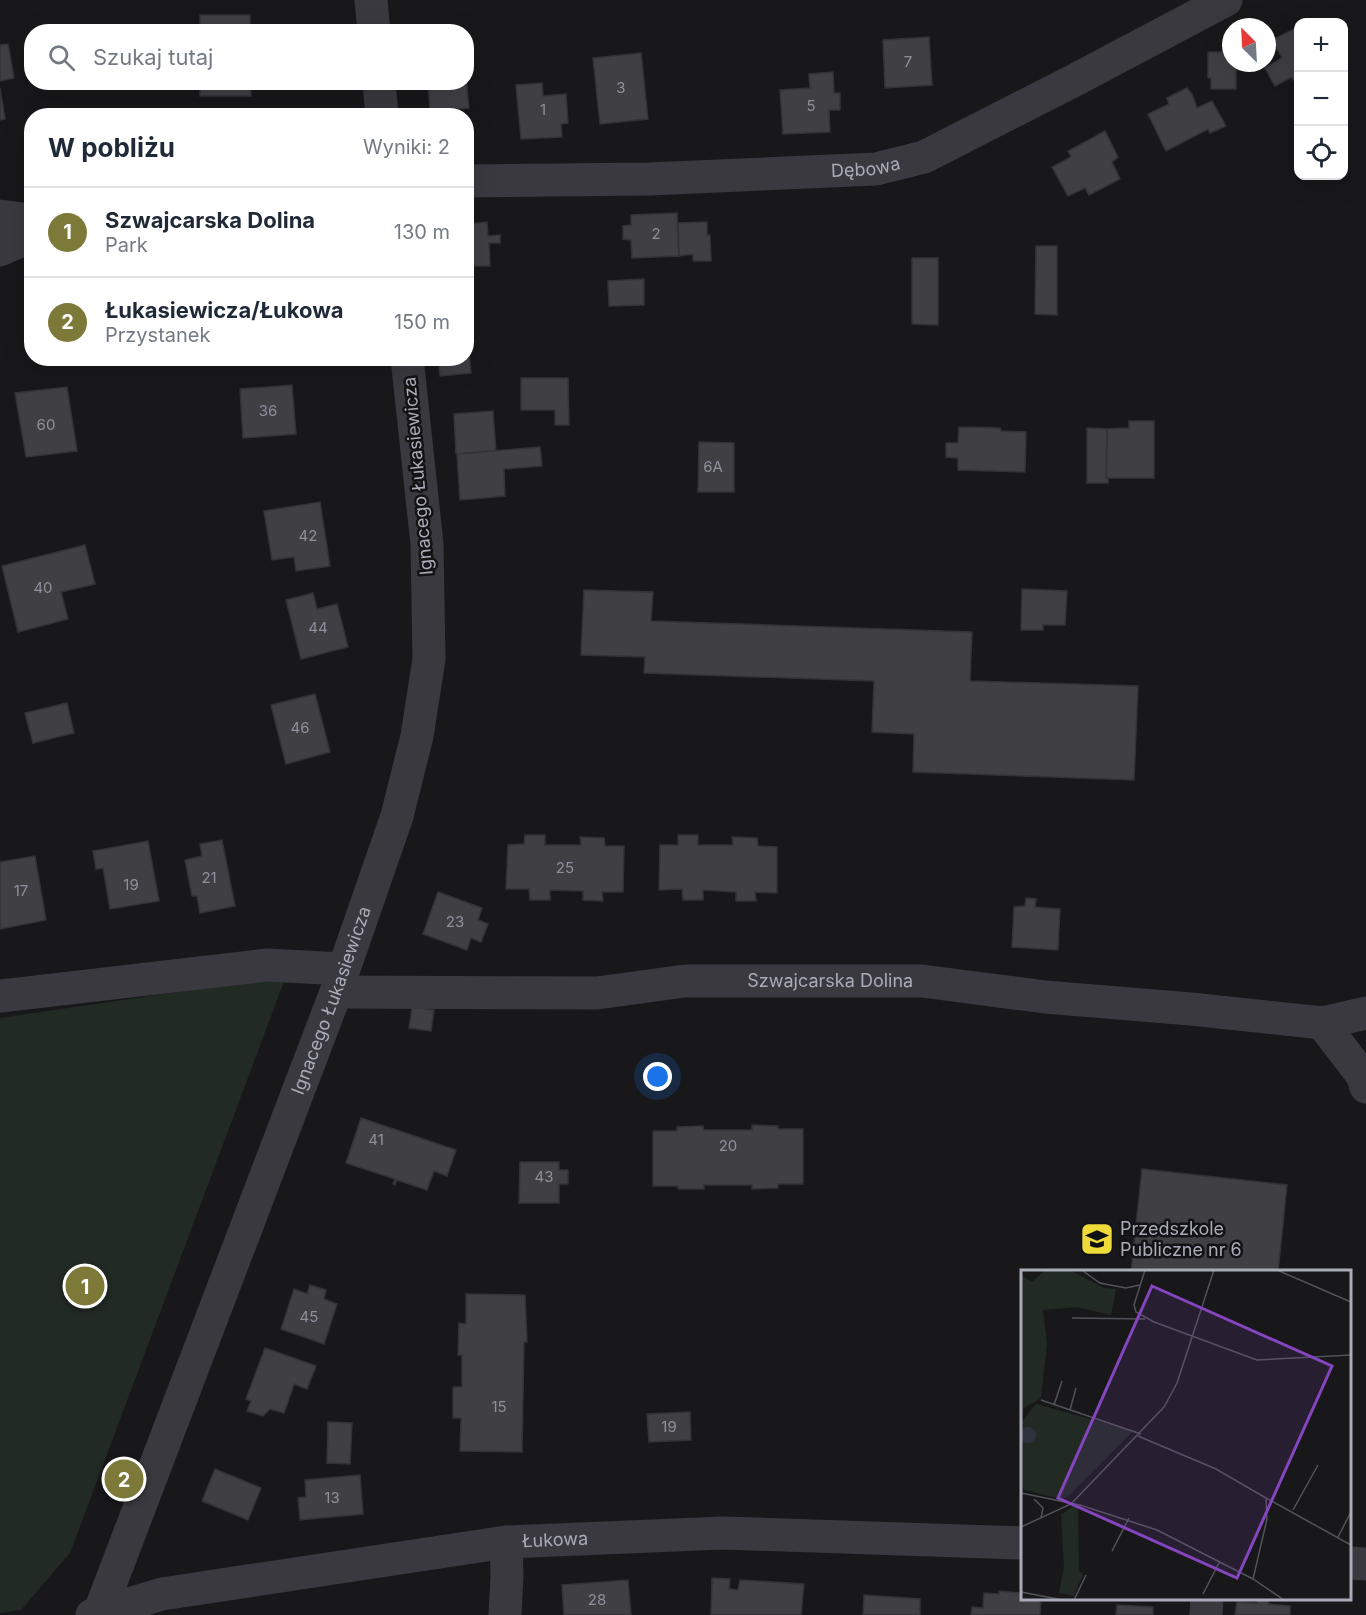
<!DOCTYPE html>
<html lang="pl">
<head>
<meta charset="utf-8">
<style>
	:root { --surface:#fff; --page:#f6f6f7; --text:#1f2937; --muted:#747a83; --line:#e0e1e3; --accent:#7d7938 }
	body { margin:0; font-family:Inter,sans-serif; background:var(--page); color:var(--text) }
	.controls { position:absolute; right:18px; top:18px; display:grid; overflow:hidden; border-radius:12px; box-shadow:0 6px 24px #0002 }
	.controls button { width:54px; height:54px; display:grid; place-items:center; padding:0; border:0; border-bottom:2px solid var(--line); background:var(--surface); color:var(--text); font:30px sans-serif }
	.compass { position:absolute; left:1222px; top:18px; width:54px; height:54px; border-radius:50%; background:var(--surface); box-shadow:0 6px 24px #0002; rotate:336deg }
	.you { position:absolute; left:658px; top:1077px; width:21px; height:21px; margin:-15px; border:4px solid #fff; border-radius:50%; background:#1a73e8; box-shadow:0 0 0 9px #1a73e833 }
	.badge { display:grid; place-items:center; width:39px; height:39px; border-radius:50%; background:var(--accent); color:#fff; font-size:20px; font-weight:700 }
	.pin { position:absolute; translate:-50% -50%; border:3px solid #fff; box-shadow:0 2px 6px #0006 }
	.list { margin:0; padding:0; list-style:none }
	h2 { display:flex; justify-content:space-between; align-items:center; height:78px; margin:0; padding:0 24px; font-size:26px }
	h2 small { font-size:20px; font-weight:400; color:var(--muted) }
	.list li { display:grid; grid-template-columns:39px 1fr auto; gap:18px; align-items:center; box-sizing:border-box; height:90px; padding:0 24px; border-top:2px solid var(--line) }
	.list b { display:block; font-size:22px; white-space:nowrap }
	.list p { margin:0; font-size:20px; white-space:nowrap; color:var(--muted) }
	.list em { font-size:20px; font-style:normal; color:var(--muted) }
	.icon { flex:none; width:33px; height:33px; fill:none; stroke:currentColor; stroke-width:2; stroke-linecap:round; stroke-linejoin:round }
	.map { position:relative; flex:none; width:1366px; height:1615px; overflow:hidden }
	.search { position:absolute; background:var(--surface); box-shadow:0 6px 24px #0002; left:24px; top:24px; width:450px; height:66px; display:flex; align-items:center; gap:15px; box-sizing:border-box; padding:0 21px; border-radius:24px; color:var(--muted); font-size:22px }
	.panel { position:absolute; background:var(--surface); box-shadow:0 6px 24px #0002; left:24px; top:108px; width:450px; height:258px; border-radius:24px }
	.map>svg:first-child { display:block }
</style>
</head>
<body>
<div class="map">
<svg width="1366" height="1615" viewBox="0 0 1366 1615">
	<rect width="100%" height="100%" fill="#18181a"/>
	<polygon fill="#222a24" points="286,976 70,1553 21,1610 0,1613 0,1018"/>
	<g fill="#3f3f44" stroke="#333236" stroke-width="1.5">
		<rect x="200" y="15" width="50" height="17"/>
		<polygon points="1298,27 1298,77 1293,80 1292,77 1275,86 1265,68 1282,58 1272,40"/>
		<polygon points="929,37 932,85 885,88 883,40"/>
		<polygon points="8,44 14,78 0,81 0,45"/>
		<polygon points="1208,52 1231,52 1231,63 1236,63 1236,89 1211,89 1211,78 1208,78"/>
		<polygon points="641,53 648,119 600,124 593,58"/>
		<polygon points="833,72 834,93 840,93 840,110 829,110 830,132 783,134 780,90 810,88 809,74"/>
		<polygon points="466,79 469,108 430,111 428,82 466,82"/>
		<rect x="200" y="82" width="51" height="14"/>
		<polygon points="542,83 543,96 566,94 568,123 561,124 562,137 521,139 516,85"/>
		<polygon points="0,88 5,119 0,120"/>
		<polygon points="1187,88 1192,94 1197,108 1212,101 1226,126 1210,133 1208,129 1166,151 1148,114 1169,104 1167,98"/>
		<polygon points="1105,131 1118,157 1112,162 1120,179 1089,195 1085,188 1068,196 1052,167 1071,157 1068,151"/>
		<polygon points="677,213 679,256 632,258 631,240 623,239 623,226 631,225 631,215"/>
		<polygon points="487,222 488,236 500,235 500,243 489,243 490,266 466,266 466,224"/>
		<polygon points="707,222 707,235 710,235 711,261 693,261 693,254 679,256 678,223"/>
		<polygon points="1036,246 1057,246 1057,315 1035,314"/>
		<polygon points="912,258 938,258 938,325 912,324"/>
		<polygon points="644,279 644,305 609,306 608,281"/>
		<polygon points="466,320 471,373 440,376 438,358 466,358"/>
		<polygon points="521,378 568,378 569,425 555,425 555,410 521,410"/>
		<polygon points="292,385 296,434 243,438 240,389"/>
		<polygon points="67,387 77,451 26,457 15,393"/>
		<polygon points="493,411 496,452 456,454 454,414"/>
		<polygon points="1129,421 1154,421 1154,478 1106,478 1107,429 1129,428"/>
		<polygon points="959,427 1000,428 1001,431 1026,432 1025,472 958,470 958,458 946,457 946,443 958,443"/>
		<polygon points="1087,428 1107,429 1106,478 1108,478 1108,483 1087,483"/>
		<polygon points="699,442 734,443 734,492 698,492"/>
		<polygon points="540,447 542,466 504,469 505,496 460,500 457,454"/>
		<polygon points="320,502 330,566 296,571 294,557 272,560 264,511"/>
		<polygon points="85,545 95,584 61,592 68,619 18,632 2,566"/>
		<polygon points="1022,589 1067,591 1065,625 1043,625 1043,630 1021,630"/>
		<polygon points="584,590 653,592 651,621 972,632 970,681 1138,686 1134,780 913,772 914,734 872,732 874,681 644,673 645,657 581,655"/>
		<polygon points="313,593 317,609 337,604 348,647 301,659 286,600"/>
		<polygon points="315,694 330,752 286,764 271,705"/>
		<polygon points="67,703 74,733 33,743 25,713"/>
		<polygon points="525,835 545,835 545,845 581,845 580,837 604,838 605,846 624,846 623,892 602,892 603,901 583,900 583,891 550,890 550,900 530,900 529,889 506,889 508,845 524,844"/>
		<polygon points="678,835 698,835 698,845 733,845 732,837 757,838 758,846 777,847 777,893 755,892 756,901 736,901 736,892 703,890 703,900 683,900 682,889 659,890 660,845 678,845"/>
		<polygon points="222,840 235,906 200,913 197,896 192,896 185,860 202,856 200,844"/>
		<polygon points="148,841 159,901 110,909 103,868 96,869 93,851"/>
		<polygon points="35,856 46,920 0,929 0,862"/>
		<polygon points="438,892 482,908 478,920 488,924 481,942 471,938 467,950 423,934"/>
		<polygon points="1026,898 1036,899 1035,907 1060,909 1058,950 1012,947 1014,907 1025,906"/>
		<polygon points="412,1007 434,1010 431,1031 409,1028"/>
		<polygon points="361,1118 456,1150 447,1176 434,1171 427,1190 397,1180 395,1185 393,1184 395,1179 346,1163"/>
		<polygon points="752,1125 778,1126 778,1129 803,1129 803,1184 778,1184 778,1188 752,1189 752,1185 704,1185 704,1189 678,1189 678,1186 653,1186 653,1131 677,1131 677,1127 703,1126 704,1130 752,1130"/>
		<polygon points="520,1162 559,1162 559,1170 568,1170 568,1184 559,1184 559,1203 519,1203"/>
		<polygon points="1142,1169 1287,1185 1278,1272 1131,1272"/>
		<polygon points="310,1285 326,1290 324,1299 337,1304 324,1344 281,1329 294,1289 307,1294"/>
		<polygon points="466,1294 525,1295 527,1342 524,1342 522,1452 460,1451 461,1418 453,1418 453,1387 462,1387 462,1355 458,1355 459,1323 466,1324"/>
		<polygon points="265,1348 316,1366 307,1389 294,1384 284,1413 270,1409 263,1416 247,1411 251,1401 246,1399"/>
		<polygon points="690,1412 691,1440 649,1442 647,1414"/>
		<polygon points="328,1422 352,1423 350,1464 327,1463"/>
		<polygon points="215,1469 261,1488 248,1520 202,1501"/>
		<polygon points="360,1475 363,1514 300,1520 298,1498 306,1497 305,1480"/>
		<polygon points="712,1578 730,1579 729,1589 738,1590 740,1580 804,1584 801,1615 711,1615"/>
		<polygon points="628,1580 631,1615 564,1615 562,1585"/>
		<polygon points="999,1591 1022,1593 1022,1598 1041,1598 1040,1615 971,1615 972,1607 983,1608 984,1593 999,1594"/>
		<polygon points="864,1595 920,1599 920,1615 863,1615"/>
		<polygon points="1257,1598 1269,1598 1268,1604 1290,1606 1290,1615 1235,1615 1237,1602 1257,1603"/>
		<polygon points="1117,1605 1153,1607 1153,1615 1116,1615"/>
	</g>
	<g fill="none" stroke-linecap="round" stroke-linejoin="round">
		<g stroke="#39393f" stroke-width="33">
			<polyline points="371,0 374,32"/>
			<polyline points="379,82 382,116"/>
			<path id="s1" d="M466,181L649,179L876,169L924,157L1073,81L1226,0"/>
			<polyline points="0,216 32,220"/>
			<polyline points="0,250 32,236"/>
			<path id="s2" d="M336,992L597,993L685,981H922L1045,997L1191,1009L1322,1023L1362,1075L1366,1087"/>
			<polyline points="0,996 267,965 343,969"/>
			<polyline points="1322,1023 1366,1013"/>
			<polyline points="1350,1563 1366,1564"/>
			<path id="s3" d="M92,1615L162,1594L506,1542L723,1533L1022,1543"/>
			<path id="s4" d="M97,1615L100,1611L336,992L397,816L417,736L429,659L427,544L407,358"/>
			<polyline points="505,1615 507,1575 506,1542"/>
			<polyline points="1206,1615 1207,1598"/>
		</g>
	</g>
	<defs>
		<symbol id="school-square" viewBox="-11 -11 22 22"><rect x="-9" y="-9" width="18" height="18" rx="4" fill="#efda3a" stroke="#131315"/><path d="M0-5L7-2L0 1L-7-2ZM-4 1L0 2.5L4 1V4Q0 6-4 4Z" fill="#111"/></symbol>
	</defs>
	<g fill-rule="evenodd">
		<use href="#school-square" x="1078" y="1220" width="38" height="38"/>
	</g>
	<g text-anchor="middle" stroke-width="5" stroke-linejoin="round" paint-order="stroke">
		<g font-size="15" fill="#8f909c">
			<text x="908" y="67">7</text>
			<text x="621" y="93">3</text>
			<text x="811" y="111">5</text>
			<text x="543" y="115">1</text>
			<text x="656" y="239">2</text>
			<text x="268" y="416">36</text>
			<text x="46" y="430">60</text>
			<text x="713" y="472">6A</text>
			<text x="308" y="541">42</text>
			<text x="43" y="593">40</text>
			<text x="318" y="633">44</text>
			<text x="300" y="733">46</text>
			<text x="565" y="873">25</text>
			<text x="209" y="883">21</text>
			<text x="131" y="890">19</text>
			<text x="21" y="896">17</text>
			<text x="455" y="927">23</text>
			<text x="376" y="1145">41</text>
			<text x="728" y="1151">20</text>
			<text x="544" y="1182">43</text>
			<text x="309" y="1322">45</text>
			<text x="499" y="1412">15</text>
			<text x="669" y="1432">19</text>
			<text x="332" y="1503">13</text>
			<text x="597" y="1605">28</text>
		</g>
		<g font-size="18" fill="#aaabb9" stroke="#131315">
			<text dy="6" stroke="none"><textPath href="#s1" startOffset="400">Dębowa</textPath></text>
			<text transform="translate(418 476) rotate(-95)" y="6">Ignacego Łukasiewicza</text>
			<text dy="6" stroke="none"><textPath href="#s2" startOffset="495">Szwajcarska Dolina</textPath></text>
			<text dy="6" stroke="none"><textPath href="#s4" startOffset="658">Ignacego Łukasiewicza</textPath></text>
			<text dy="6" stroke="none"><textPath href="#s3" startOffset="470">Łukowa</textPath></text>
		</g>
		<g font-size="18" fill="#aaabb9" stroke="#131315" text-anchor="start">
			<text x="1120" y="1235">Przedszkole<tspan x="1120" dy="21">Publiczne nr 6</tspan></text>
		</g>
	</g>
	<g transform="translate(1021 1270)">
		<rect width="330" height="330" fill="#18181a"/>
		<path d="M24,0H49L83,18L95,19L90,45L56,37L22,40L26,74L20,128L0,140V5L11,12ZM15,134L112,161L50,224L40,229L0,219V153ZM52,236L57,239L58,301L62,304L53,326L38,323L43,297L40,245Z" fill="#222a24"/>
		<path d="M-1 165a8 8 0 1 1 16 0a8 8 0 1 1-16 0Z" fill="#2e333e"/>
		<path fill="none" stroke="#52535a" stroke-width="1.5" d="M124,0L113,35L115,42L133,52L236,90L330,85M256,0L330,32M62,1L79,13L105,18L119,15M51,48L124,49M20,130L120,164M33,135L41,111M49,140L55,118M117,166L195,199L245,228L246,249L232,309M0,223L59,235L136,260L232,309L263,330M245,228L330,275M13,229L22,238L20,248M272,240L297,195M0,257L50,234L143,137L156,113L193,0M317,267L330,242M91,281L108,248M0,322L42,330M182,324L199,291M53,330L65,305"/>
		<path fill="#8445be" fill-opacity="0.15" stroke="#8445be" stroke-width="3" d="M131,16L311,96L216,308L37,228Z"/>
		<rect width="330" height="330" fill="none" stroke="#aaabb9" stroke-width="3"/>
	</g>
</svg>
<div class="controls">
<button>+</button>
<button>−</button>
<button><svg class="icon" aria-label="locate" viewBox="0 0 24 24"><circle cx="12" cy="12" r="6"/><path d="M12 2v4M12 18v4M2 12h4M18 12h4"/></svg></button>
</div>
<svg class="compass" viewBox="-18 -18 36 36"><path d="M0-13l5 13h-10z" fill="#e53935"/><path d="M0 13l5-13h-10z" fill="#747a83"/></svg>
<div class="you"></div>
<div class="pin badge" style="left:85px;top:1286px">1</div>
<div class="pin badge" style="left:124px;top:1479px">2</div>
<div class="search"><svg class="icon" aria-label="search" viewBox="0 0 24 24"><circle cx="10" cy="10" r="6"/><path d="M15 15l6 6"/></svg>Szukaj tutaj</div>
<section class="panel">
<h2>W pobliżu<small>Wyniki: 2</small></h2>
<ul class="list">
<li><span class="badge">1</span><div><b>Szwajcarska Dolina</b><p>Park</p></div><em>130 m</em></li>
<li><span class="badge">2</span><div><b>Łukasiewicza/Łukowa</b><p>Przystanek</p></div><em>150 m</em></li>
</ul>
</section>
</div>
</body>
</html>
